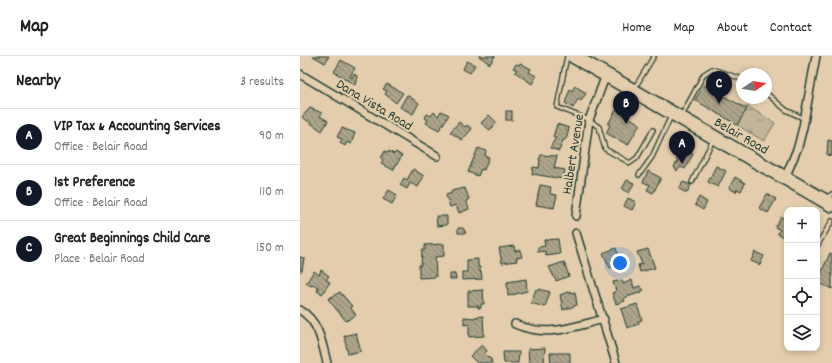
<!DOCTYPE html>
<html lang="en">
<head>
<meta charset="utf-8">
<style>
	:root { --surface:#fff; --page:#f6f6f6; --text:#202124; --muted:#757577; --line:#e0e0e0; --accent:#111827 }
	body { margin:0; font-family:Dekko,sans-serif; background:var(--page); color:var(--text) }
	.controls { position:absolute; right:12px; bottom:12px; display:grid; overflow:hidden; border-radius:8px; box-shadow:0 2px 6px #0003 }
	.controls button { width:36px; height:36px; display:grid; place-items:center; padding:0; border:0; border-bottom:1px solid var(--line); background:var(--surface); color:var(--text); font:20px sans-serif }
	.compass { position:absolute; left:436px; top:12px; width:36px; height:36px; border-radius:50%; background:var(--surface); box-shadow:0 2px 6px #0003; rotate:78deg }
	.you { position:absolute; left:320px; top:207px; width:14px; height:14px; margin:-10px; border:3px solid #fff; border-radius:50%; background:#1a73e8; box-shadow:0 0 0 6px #1a73e833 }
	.badge { display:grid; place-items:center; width:26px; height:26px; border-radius:50%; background:var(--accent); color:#fff; font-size:13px; font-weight:700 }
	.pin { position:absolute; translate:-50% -33px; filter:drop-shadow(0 1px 2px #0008) }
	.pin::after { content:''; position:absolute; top:21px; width:14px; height:12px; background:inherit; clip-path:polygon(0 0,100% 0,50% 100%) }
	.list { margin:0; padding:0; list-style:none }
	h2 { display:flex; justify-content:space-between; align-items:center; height:52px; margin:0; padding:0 16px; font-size:17px }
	h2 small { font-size:13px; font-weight:400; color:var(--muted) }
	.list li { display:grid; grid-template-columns:26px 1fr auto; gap:12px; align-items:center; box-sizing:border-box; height:56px; padding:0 16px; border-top:1px solid var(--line) }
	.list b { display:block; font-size:15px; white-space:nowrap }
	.list p { margin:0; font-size:13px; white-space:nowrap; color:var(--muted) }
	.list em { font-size:13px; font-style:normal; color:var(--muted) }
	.icon { flex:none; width:22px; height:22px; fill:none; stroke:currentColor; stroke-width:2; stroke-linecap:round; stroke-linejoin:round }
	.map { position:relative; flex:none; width:532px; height:307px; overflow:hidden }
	header { display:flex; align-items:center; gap:24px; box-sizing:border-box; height:56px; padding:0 20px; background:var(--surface); border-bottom:1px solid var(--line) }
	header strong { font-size:19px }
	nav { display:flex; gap:22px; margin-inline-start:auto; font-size:14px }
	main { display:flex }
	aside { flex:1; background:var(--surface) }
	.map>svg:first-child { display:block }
</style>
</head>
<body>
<header>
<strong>Map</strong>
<nav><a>Home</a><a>Map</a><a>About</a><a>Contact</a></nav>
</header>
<main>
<aside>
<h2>Nearby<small>3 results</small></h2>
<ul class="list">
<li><span class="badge">A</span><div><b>VIP Tax &amp; Accounting Services</b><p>Office · Belair Road</p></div><em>90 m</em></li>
<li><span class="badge">B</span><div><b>1st Preference</b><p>Office · Belair Road</p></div><em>110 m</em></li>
<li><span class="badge">C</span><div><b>Great Beginnings Child Care</b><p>Place · Belair Road</p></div><em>150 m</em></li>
</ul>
</aside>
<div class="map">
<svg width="532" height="307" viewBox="0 0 532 307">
	<defs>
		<pattern id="park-tufts" width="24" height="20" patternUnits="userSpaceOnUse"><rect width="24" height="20" fill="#c3b599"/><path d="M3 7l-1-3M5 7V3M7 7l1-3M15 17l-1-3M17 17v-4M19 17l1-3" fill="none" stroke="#9e947e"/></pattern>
		<pattern id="building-back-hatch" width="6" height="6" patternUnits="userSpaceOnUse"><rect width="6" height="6" fill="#ada48a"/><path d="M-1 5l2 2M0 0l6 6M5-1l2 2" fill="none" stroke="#8c8772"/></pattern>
	</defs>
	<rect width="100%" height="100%" fill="#e3cdac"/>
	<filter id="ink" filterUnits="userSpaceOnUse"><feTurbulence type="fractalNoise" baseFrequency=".025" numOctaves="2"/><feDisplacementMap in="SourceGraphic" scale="8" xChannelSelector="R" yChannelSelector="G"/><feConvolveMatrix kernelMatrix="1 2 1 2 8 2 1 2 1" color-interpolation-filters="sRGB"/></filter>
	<g filter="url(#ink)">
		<polygon fill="url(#park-tufts)" stroke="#717966" points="447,50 475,67 464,85 437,69"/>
		<g fill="url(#building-back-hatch)" stroke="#1f3d34">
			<polygon points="13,0 29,0 25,7"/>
			<polygon points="179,0 195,0 190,8"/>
			<polygon points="41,4 55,12 50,21 52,22 54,18 57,20 55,29 34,16"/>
			<polygon points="167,5 175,9 170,17 163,13"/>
			<polygon points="220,7 231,13 229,16 236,20 232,28 215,16 217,14 213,12 216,8 219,9"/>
			<polygon points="87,28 103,37 96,47 85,38 87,35 83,33"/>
			<polygon points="404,29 447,53 437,69 395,44"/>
			<polygon points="275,30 286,37 281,45 278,43 273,52 265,47 270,33 272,35"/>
			<polygon points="107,39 119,47 113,58 100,51"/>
			<polygon points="10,52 22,57 20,60 28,65 22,75 2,61"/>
			<polygon points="316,54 340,68 328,89 306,77 310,69 308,68"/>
			<polygon points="141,55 149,59 139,74 126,67 128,64 125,62 127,58 131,60 134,56 138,60"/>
			<rect x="206" y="55" width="6" height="9"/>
			<polygon points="189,59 197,67 190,74 181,67"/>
			<polygon points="159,66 165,71 167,69 172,73 162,84 150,76"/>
			<polygon points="257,68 269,72 267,81 265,84 263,84 259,95 250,92 256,81 253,81"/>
			<polygon points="42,72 55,77 51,88 47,86 45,90 40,87 42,83 37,81"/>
			<polygon points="528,84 532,85 532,100 527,99"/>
			<polygon points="178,92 186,95 185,100 189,101 184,114 181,113 178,120 168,116"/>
			<polygon points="384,93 393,98 392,100 385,113 381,111 377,115 374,111 378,104 376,103 380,101"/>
			<polygon points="85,95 88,97 89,95 94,98 96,96 102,100 93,114 81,107 83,104 81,102"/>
			<polygon points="241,99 257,100 254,112 265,114 263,123 232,118 233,111 239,112 240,104 239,104"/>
			<polygon points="416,110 426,115 418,131 408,126"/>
			<polygon points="113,113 124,120 118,131 110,127 107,133 100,129 104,122 107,124"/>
			<polygon points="348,115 361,122 353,137 347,134 350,129 343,126"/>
			<polygon points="435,121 445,127 441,135 437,133 436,136 429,132"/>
			<polygon points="327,124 334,127 329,137 322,133"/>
			<polygon points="383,126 391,129 387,137 379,133"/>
			<polygon points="240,129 251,131 250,138 257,139 254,152 236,149"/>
			<polygon points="165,132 169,143 166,145 169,153 159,157 156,149 150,151 146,139 152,137 151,135"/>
			<polygon points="89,134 97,139 92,148 83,143"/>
			<polygon points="467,138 476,143 468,157 459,152"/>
			<polygon points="399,141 407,146 403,154 395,149"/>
			<polygon points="328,142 336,146 332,154 324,150"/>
			<polygon points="136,160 147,160 147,169 137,170"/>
			<polygon points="481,161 487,163 487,177 484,182 477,177 480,174 475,171"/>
			<polygon points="158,172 163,172 166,177 158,177"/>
			<polygon points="258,183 260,198 246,200 245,195 238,196 238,191 245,190 244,184"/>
			<polygon points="144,188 144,200 135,201 136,221 119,222 119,209 121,209 122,194 125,194 125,189"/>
			<polygon points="214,190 215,195 220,194 222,201 216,202 217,205 202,207 199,192"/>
			<polygon points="316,192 318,198 321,197 321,208 310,212 303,197"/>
			<polygon points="348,193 355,212 340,216 338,209 342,208 337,196"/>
			<polygon points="455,196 464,200 460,209 451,205"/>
			<polygon points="530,197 532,198 532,233 517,226"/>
			<polygon points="0,201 4,202 2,215 0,215"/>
			<polygon points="178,203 178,211 180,211 180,216 181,215 182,223 162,224 162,216 167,216 167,204"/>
			<polygon points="264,206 269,220 256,225 249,211"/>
			<polygon points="21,214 29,220 26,224 30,226 22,238 17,235 19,232 13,228 11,230 6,227 14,215 19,219"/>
			<polygon points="150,218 155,218 156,223 150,223"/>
			<polygon points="226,223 227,235 208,240 207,226"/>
			<polygon points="322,224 323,228 332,224 334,232 340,230 344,234 341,235 342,236 324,242 325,245 316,248 312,237 316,235 313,226"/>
			<polygon points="236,233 239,235 239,233 250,236 245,251 231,247"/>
			<polygon points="183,234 184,248 181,248 181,252 178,252 178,250 168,250 168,235"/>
			<polygon points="270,235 271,237 275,236 277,249 263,254 260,239"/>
			<polygon points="40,236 52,250 50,251 56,259 46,265 28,243"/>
			<polygon points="337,248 342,264 338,265 339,268 327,272 321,253"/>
			<polygon points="183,260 184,280 169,281 169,268 164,269 164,261 175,262 175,261"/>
			<polygon points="56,277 61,295 48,298 44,280"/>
			<polygon points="182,289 187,295 184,298 191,303 192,307 177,307 170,300"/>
			<polygon points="245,292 244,307 229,307 228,293"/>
			<polygon points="203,296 219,296 218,307 204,307"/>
			<polygon points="250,297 270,297 270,307 251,307"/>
		</g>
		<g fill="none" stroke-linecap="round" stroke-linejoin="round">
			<defs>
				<g id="lane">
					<polyline points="267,0 257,51 289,64 299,71 305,93 330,107 337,102 353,74"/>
					<polyline points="334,33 354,0"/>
					<polyline points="466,37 486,54 505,63"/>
					<polyline points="382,59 404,18 412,13 442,23"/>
					<polyline points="339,119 352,101 371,60"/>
					<polyline points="392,126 413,84"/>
					<polyline points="526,142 532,138"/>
					<polyline points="517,190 532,165"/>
				</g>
				<g id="street">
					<polyline points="0,18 137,100"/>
					<polyline points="485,122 498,91 503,71 516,0"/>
					<polyline points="276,160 289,64 306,19"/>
					<polyline points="276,177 316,307"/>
					<path d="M0,254C19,265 22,287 27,307"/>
					<path d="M215,268C247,282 272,271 304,263"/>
				</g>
				<polyline id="highway" points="273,0 532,149"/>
			</defs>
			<use href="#lane" stroke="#1f3d34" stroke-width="6"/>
			<use href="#street" stroke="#1f3d34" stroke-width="10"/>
			<use href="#highway" stroke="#1f3d34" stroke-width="16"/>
			<use href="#lane" stroke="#e3cdac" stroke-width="3.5"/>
			<use href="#street" stroke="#e3cdac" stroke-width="7"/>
			<use href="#highway" stroke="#e3cdac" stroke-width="13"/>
		</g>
	</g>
	<g text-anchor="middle" stroke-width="4" stroke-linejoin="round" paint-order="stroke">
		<g font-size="14" fill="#1f3d34" stroke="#e3cdac">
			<text transform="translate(75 48) rotate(31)" y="5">Dana Vista Road</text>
			<text transform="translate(442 79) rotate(30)" y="5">Belair Road</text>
			<text transform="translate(272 98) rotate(-81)" y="5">Halbert Avenue</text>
		</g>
	</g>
</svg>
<div class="controls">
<button>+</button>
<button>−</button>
<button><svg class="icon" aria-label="locate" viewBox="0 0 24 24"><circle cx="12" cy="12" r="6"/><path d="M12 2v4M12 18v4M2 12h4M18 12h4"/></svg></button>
<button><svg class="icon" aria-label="layers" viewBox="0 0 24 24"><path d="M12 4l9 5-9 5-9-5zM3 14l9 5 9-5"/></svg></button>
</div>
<svg class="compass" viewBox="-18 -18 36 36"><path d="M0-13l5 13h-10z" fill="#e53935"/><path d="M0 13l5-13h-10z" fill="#757577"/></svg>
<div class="you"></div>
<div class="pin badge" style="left:382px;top:108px">A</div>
<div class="pin badge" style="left:326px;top:68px">B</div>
<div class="pin badge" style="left:419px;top:48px">C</div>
</div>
</main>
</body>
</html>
